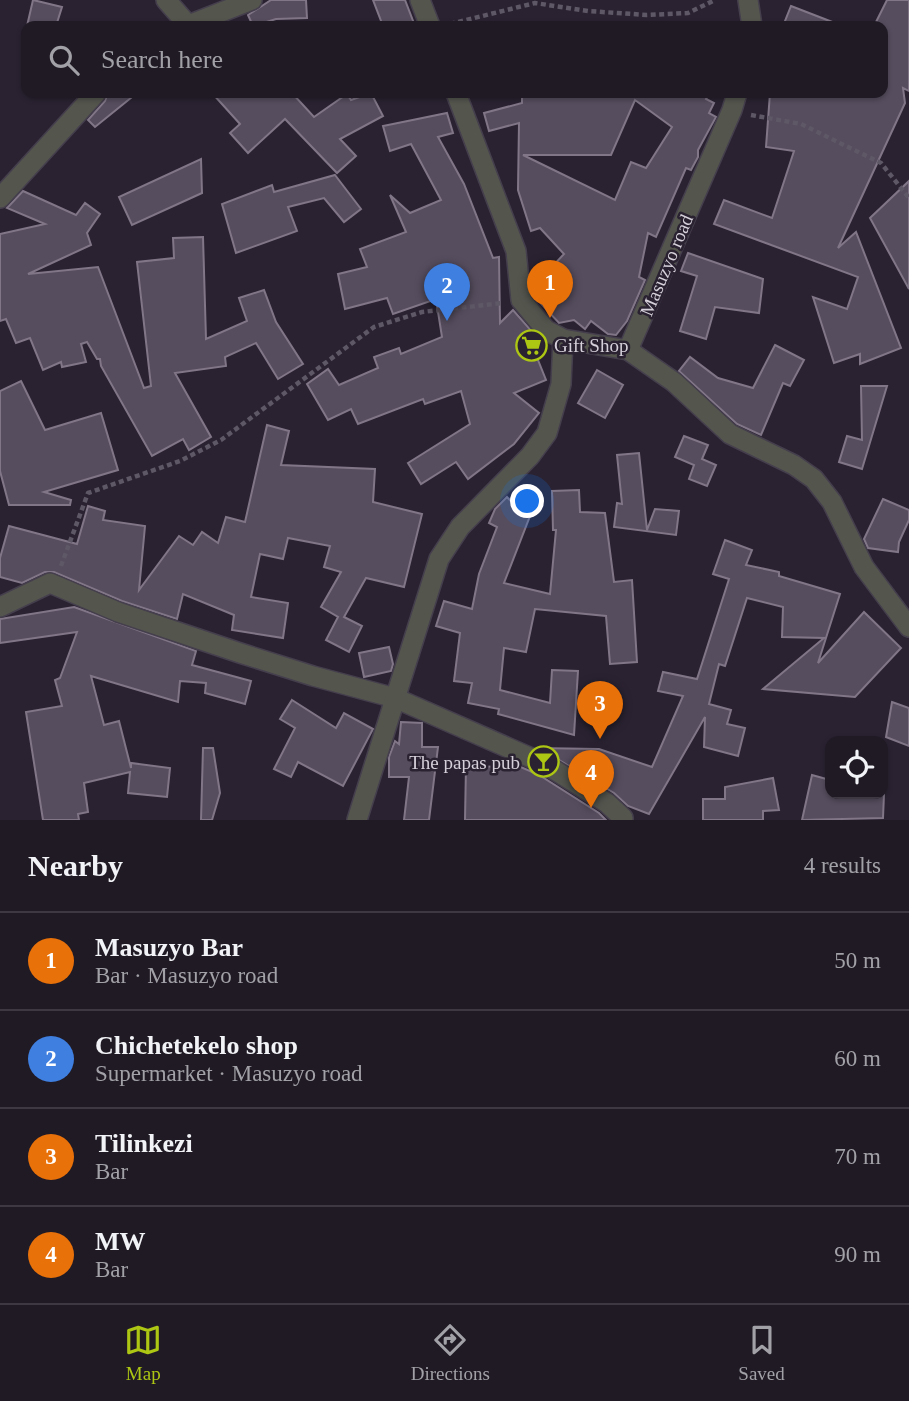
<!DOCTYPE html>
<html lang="en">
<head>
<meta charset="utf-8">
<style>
	:root { --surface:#201a25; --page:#2d2732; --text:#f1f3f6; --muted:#a2a1a7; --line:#3d3842; --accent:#acc613 }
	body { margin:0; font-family:Georgia,serif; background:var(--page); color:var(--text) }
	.controls { position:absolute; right:21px; bottom:21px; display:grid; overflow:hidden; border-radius:14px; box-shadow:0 2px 5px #0004 }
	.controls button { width:63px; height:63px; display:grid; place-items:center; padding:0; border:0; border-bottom:2px solid var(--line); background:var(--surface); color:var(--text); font:35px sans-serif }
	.you { position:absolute; left:528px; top:502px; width:24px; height:24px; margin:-18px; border:5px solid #fff; border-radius:50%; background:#1a73e8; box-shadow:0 0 0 10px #1a73e833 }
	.badge { display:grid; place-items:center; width:46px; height:46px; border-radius:50%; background:var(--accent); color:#fff; font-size:23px; font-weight:700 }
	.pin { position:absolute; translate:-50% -58px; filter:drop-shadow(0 2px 4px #0008) }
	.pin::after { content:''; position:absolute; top:37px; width:24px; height:21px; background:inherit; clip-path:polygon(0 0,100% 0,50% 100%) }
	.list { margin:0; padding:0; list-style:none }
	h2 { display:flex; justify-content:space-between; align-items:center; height:91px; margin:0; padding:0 28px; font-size:30px }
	h2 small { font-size:23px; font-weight:400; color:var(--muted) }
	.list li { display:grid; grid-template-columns:46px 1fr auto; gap:21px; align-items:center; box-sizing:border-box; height:98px; padding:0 28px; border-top:2px solid var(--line) }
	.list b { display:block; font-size:26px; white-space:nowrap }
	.list p { margin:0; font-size:23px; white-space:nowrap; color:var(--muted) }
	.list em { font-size:23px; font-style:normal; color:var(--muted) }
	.icon { flex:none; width:38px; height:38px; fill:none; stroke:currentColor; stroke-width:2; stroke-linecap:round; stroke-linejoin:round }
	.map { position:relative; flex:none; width:909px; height:820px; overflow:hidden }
	.search { position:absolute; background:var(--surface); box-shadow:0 2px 5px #0004; left:21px; right:21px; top:21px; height:77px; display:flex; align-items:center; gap:18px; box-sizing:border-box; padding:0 24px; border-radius:14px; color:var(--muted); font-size:26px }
	.sheet { height:483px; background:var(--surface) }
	nav { display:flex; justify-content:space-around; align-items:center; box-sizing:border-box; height:98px; border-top:2px solid var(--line); background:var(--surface); font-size:19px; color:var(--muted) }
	nav a { display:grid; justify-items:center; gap:4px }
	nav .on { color:var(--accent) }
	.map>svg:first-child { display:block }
</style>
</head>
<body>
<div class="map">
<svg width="909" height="820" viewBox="0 0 909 820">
	<rect width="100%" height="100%" fill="#2a2231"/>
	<g fill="#564d5e" stroke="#807688" stroke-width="2" fill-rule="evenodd">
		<polygon points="33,0 62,7 56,26 27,26"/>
		<polygon points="271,0 306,0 307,18 276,19 253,26 248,15"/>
		<polygon points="373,0 405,0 415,26 383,26"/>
		<polygon points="887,0 909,0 909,91 903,88 905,103 838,248 856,232 901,348 860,364 860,354 834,363 813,297 847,309 858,277 714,224 724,200 772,218 794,151 766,147 770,93 883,93 883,26 874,26"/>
		<polygon points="791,6 840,25 839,26 783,26"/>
		<polygon points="108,93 137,93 95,127 88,120 105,101"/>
		<polygon points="212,93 292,93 314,117 347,94 351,100 371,93 383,116 340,139 356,156 337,173 285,119 248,153 230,133 240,124"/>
		<path d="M522,93H709L706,99L714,103L709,113L716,117L698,150V157L691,170L686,168L656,237L648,233L639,277L645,280L627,321L616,335L608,334L591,321L585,329L574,320L559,323L533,295L532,288L564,254L540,228L531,231L518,190L519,123L489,131L484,113L522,103ZM635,100L672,127L646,168L631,162L615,200L523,155H611Z"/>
		<polygon points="447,113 453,133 438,137 464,184 493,258 499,257 500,323 513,310 535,335 540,347 534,350 546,380 514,393 539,413 514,444 468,479 456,462 421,484 408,463 470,424 461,391 425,404 423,399 358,424 351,409 328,420 307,384 328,369 339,385 378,368 374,357 399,348 401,354 442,337 436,299 393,314 387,298 345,309 338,274 367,267 360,249 406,232 390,195 410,213 441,200 411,144 390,151 383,126"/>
		<polygon points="201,159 202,193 132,225 119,197"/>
		<polygon points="335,175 361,209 344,222 324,198 288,207 297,231 236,253 222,204 272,185 274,192"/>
		<polygon points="909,181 909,289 870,218"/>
		<polygon points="23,191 76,215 85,203 100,214 87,233 91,245 28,274 98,267 144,388 151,386 137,262 174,258 173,238 203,237 206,339 247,321 239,298 264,290 276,322 303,364 278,379 256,343 225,357 226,366 175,373 211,437 189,450 183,439 152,456 101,366 100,359 97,359 87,342 81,344 86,362 62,367 61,362 43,370 30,338 16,343 6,319 0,321 0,234 45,224 7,208"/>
		<polygon points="688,253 763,279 759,313 715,307 706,339 680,331 697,276 681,271"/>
		<polygon points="775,345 804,360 790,386 783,383 761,435 737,424 679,371 690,357 718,378 753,388"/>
		<polygon points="597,370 623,385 605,418 578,403"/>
		<polygon points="21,381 45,430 101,413 118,470 44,492 71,500 70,505 9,505 0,471 0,391"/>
		<polygon points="861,386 887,386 862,469 839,462 847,436 862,440"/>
		<polygon points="267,425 289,431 281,465 375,469 373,502 422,514 404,587 366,578 344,617 362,626 349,652 326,640 338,617 321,607 341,572 324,567 330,546 288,538 283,559 260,554 251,597 288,603 283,638 232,630 234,615 183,594 177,619 122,601 54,572 45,572 22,583 0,577 0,558 9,526 77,544 88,506 105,511 103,520 145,526 139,590 179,536 193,545 202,532 218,543 226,517 245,522"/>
		<polygon points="684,436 708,445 702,459 716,465 707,486 689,479 694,465 675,457"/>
		<polygon points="639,453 647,530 655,509 679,511 676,535 614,527 617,503 622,504 617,455"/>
		<polygon points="579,490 580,512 605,513 614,582 632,580 637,662 610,664 606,616 535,609 526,652 504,648 500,690 550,703 552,670 578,671 574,735 498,714 499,709 468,703 472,683 454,681 460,633 436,626 444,601 472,609 479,574 497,527 489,523 495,509 507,497 522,513 530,516 504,583 550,594 556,530 553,530 552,491"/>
		<polygon points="883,499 909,510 909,520 899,542 898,552 868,548 864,539"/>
		<polygon points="725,540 752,550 746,565 779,572 779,576 840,594 818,663 864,612 901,648 855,697 763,689 824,638 782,637 783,607 747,598 725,666 719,664 709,704 731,710 727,724 745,728 738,756 704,747 705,717 649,814 628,806 614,793 539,748 599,749 652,767 683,696 658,691 663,672 697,679 729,579 713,574"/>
		<polygon points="74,607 196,651 192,665 251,681 245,704 205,693 206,683 180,681 178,702 91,676 104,725 119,721 131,768 131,763 170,768 167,797 128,793 130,772 84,783 88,812 78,814 79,820 43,820 26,712 62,706 55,680 60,678 77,632 0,643 0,619"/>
		<polygon points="389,647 393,664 391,671 364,677 359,653"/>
		<polygon points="292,700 336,728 344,713 373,729 343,786 298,762 291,777 274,769 295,728 280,719"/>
		<polygon points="892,702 909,708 909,746 886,737"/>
		<polygon points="401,722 422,723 422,747 438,747 429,820 404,820 409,777 389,777 389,757 395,741 399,744"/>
		<polygon points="203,748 213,748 220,793 212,820 201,820"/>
		<polygon points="507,761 539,775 599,813 606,820 465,820 466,766 506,767"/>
		<polygon points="812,775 830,780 830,794 884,794 883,818 802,820"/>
		<polygon points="773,778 779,810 763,811 763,820 703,820 703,799 725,799 725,787"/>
	</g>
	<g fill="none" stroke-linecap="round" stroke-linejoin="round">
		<defs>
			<g id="minor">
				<polyline points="166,0 188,25"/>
				<polyline points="420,0 430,26"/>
				<polyline points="748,0 752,26"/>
				<polyline points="186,26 252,0"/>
				<polyline points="456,93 516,251 521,300 546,330 563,339 628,350 674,382 730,434 794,465 814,479 832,502 864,567 909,627"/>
				<polyline points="0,198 96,93"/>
				<polyline points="628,350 732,110 737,93"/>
				<polyline points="0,607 50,583 118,612 240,653 313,676 395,698 545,764 607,803 623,818"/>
				<polyline points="357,820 439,559 460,527 530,456 547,433 561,384 563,339"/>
			</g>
		</defs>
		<use href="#minor" stroke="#453e4c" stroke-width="22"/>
		<g stroke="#5e5765" stroke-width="4.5" stroke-dasharray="5 3.5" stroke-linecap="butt">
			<polyline points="450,24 535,3 588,11 647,15 688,13 715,0"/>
			<polyline points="751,115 801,124 881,163 909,198"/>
			<polyline points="61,566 88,493 180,461 221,440 374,327 422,312 503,303"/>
		</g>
		<use href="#minor" stroke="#54564e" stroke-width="19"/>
	</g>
	<defs>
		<symbol id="supermarket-ring" viewBox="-11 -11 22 22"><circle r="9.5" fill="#2a2231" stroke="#acc613" stroke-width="1.5"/><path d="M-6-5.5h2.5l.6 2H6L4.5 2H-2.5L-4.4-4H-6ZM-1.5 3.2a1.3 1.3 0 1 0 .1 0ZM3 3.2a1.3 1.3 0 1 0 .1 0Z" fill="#acc613"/></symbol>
		<symbol id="bar-ring" viewBox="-11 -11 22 22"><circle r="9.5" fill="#2a2231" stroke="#acc613" stroke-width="1.5"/><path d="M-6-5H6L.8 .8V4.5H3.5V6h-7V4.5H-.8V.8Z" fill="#acc613"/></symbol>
	</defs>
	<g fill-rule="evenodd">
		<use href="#supermarket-ring" x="514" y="328" width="35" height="35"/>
		<use href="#bar-ring" x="526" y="744" width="35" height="35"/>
	</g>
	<g text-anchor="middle" stroke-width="5" stroke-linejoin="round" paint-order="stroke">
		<g font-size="19" fill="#d5d0da" stroke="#2a2231">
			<text transform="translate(666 265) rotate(-67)" y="7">Masuzyo road</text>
		</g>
		<g font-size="19" fill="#d5d0da" stroke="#2a2231" text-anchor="start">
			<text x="554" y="352">Gift Shop</text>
			<text x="520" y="769" text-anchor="end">The papas pub</text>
		</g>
	</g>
</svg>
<div class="controls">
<button><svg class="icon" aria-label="locate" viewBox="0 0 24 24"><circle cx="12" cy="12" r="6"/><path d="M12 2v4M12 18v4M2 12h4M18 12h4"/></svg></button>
</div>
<div class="you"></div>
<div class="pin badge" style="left:550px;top:318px;background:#e8710a">1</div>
<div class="pin badge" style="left:447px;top:321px;background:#3f7fe0">2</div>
<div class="pin badge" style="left:600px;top:739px;background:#e8710a">3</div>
<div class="pin badge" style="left:591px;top:808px;background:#e8710a">4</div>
<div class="search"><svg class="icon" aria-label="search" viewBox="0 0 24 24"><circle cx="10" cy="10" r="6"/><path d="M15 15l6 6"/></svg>Search here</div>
</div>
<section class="sheet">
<h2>Nearby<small>4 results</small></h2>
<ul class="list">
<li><span class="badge" style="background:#e8710a">1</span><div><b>Masuzyo Bar</b><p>Bar · Masuzyo road</p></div><em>50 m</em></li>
<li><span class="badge" style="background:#3f7fe0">2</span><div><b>Chichetekelo shop</b><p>Supermarket · Masuzyo road</p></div><em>60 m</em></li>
<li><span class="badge" style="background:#e8710a">3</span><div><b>Tilinkezi</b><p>Bar</p></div><em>70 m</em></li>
<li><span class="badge" style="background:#e8710a">4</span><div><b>MW</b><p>Bar</p></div><em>90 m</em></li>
</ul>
</section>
<nav>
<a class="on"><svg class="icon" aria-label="map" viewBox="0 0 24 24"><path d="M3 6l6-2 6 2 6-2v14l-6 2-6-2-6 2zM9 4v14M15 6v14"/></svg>Map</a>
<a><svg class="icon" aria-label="directions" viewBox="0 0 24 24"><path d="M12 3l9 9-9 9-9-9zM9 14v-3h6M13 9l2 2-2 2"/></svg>Directions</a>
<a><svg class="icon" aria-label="saved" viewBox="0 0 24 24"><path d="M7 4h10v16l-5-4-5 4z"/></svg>Saved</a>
</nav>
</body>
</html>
